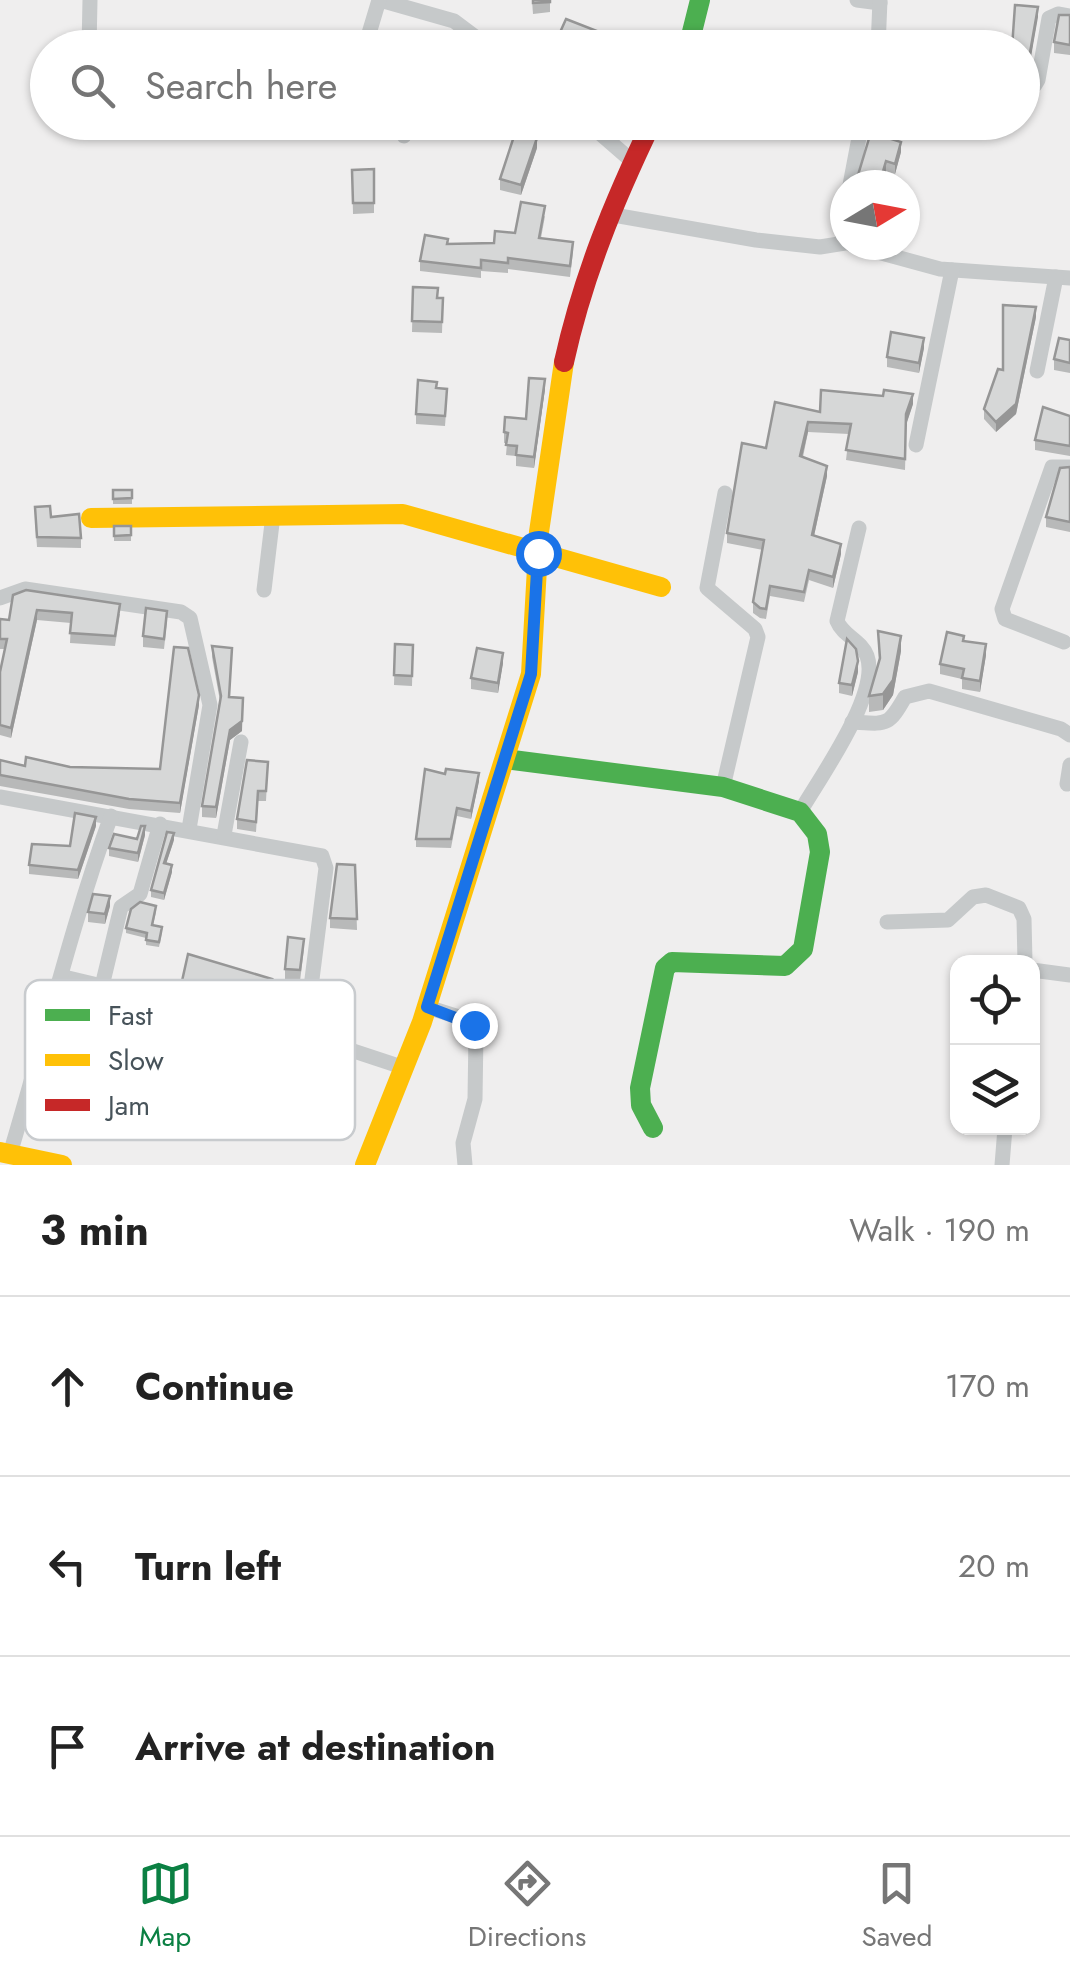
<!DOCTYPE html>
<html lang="en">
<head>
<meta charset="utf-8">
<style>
	:root { --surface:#fff; --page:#f2f2f2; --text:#222; --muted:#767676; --line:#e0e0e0; --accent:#0b8043 }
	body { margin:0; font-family:Jost,sans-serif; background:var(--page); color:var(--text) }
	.controls { position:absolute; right:30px; bottom:30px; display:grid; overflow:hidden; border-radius:20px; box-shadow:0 2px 8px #0004 }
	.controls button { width:90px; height:90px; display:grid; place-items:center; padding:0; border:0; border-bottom:2px solid var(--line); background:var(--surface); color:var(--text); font:50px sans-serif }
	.compass { position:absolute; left:830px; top:170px; width:90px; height:90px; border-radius:50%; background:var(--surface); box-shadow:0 2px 8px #0004; rotate:80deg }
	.stop { position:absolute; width:30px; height:30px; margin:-22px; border:8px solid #1a73e8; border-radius:50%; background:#fff }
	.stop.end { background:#1a73e8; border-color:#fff; box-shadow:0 2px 10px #0008 }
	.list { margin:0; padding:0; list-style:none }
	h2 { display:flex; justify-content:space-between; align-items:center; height:130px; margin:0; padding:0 40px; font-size:42px }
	h2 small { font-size:32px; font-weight:400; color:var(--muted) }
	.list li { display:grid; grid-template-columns:65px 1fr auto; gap:30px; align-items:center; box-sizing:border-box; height:180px; padding:0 40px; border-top:2px solid var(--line) }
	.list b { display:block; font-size:38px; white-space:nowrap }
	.list em { font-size:32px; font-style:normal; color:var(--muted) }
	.icon { flex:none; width:55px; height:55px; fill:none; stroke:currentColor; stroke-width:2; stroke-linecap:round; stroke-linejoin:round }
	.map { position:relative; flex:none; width:1070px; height:1165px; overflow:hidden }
	.search { position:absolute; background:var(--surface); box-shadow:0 2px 8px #0004; left:30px; right:30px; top:30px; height:110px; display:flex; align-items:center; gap:25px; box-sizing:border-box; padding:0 35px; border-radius:55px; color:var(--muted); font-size:38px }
	.sheet { height:670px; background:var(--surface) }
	nav { display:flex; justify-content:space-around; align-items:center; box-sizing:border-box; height:140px; border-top:2px solid var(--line); background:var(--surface); font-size:28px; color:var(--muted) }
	nav a { display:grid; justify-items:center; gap:5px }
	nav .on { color:var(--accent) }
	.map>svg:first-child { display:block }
</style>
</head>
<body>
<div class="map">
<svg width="1070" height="1165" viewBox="0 0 1070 1165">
	<rect width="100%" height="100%" fill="#efeeee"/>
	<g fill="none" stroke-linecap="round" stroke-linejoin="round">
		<g stroke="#c6c9ca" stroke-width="15">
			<polyline points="380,0 454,21 490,48"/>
			<polyline points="857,0 880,3"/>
			<polyline points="89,48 90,0"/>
			<polyline points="369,48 367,40 379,0"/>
			<polyline points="878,48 880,0"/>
			<polyline points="1022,86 1035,85 1038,80 1049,18 1058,14 1070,16"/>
			<polyline points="587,122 633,162"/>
			<polyline points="79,128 80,122"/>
			<polyline points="404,136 409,122"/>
			<polyline points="850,185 862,122"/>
			<polyline points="608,214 756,240 820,247 845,243"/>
			<polyline points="842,242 845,209"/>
			<polyline points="852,245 940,269 1070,278"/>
			<polyline points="1037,371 1056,277"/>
			<polyline points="916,445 952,270"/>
			<polyline points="264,590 273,515"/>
			<polyline points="0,598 25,589 181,612 190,618 210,705 189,829"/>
			<polyline points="1064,642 1005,619 1002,609 1052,467 1070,467"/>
			<path d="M852,722C887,724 888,727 905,697L929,691L1061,729L1070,735"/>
			<polyline points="1067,784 1070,765"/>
			<polyline points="723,787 758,637 755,629 707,588 725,493"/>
			<polyline points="0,797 322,856 326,868 311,987"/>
			<path d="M800,812C819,779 881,693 867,656C861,640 843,636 837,621L859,528"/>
			<polyline points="224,835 241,742"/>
			<polyline points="887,922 948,920 973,897 986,895 1019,908 1024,919 1025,962"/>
			<polyline points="1032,970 1070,975"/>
			<polyline points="64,977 299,1033 402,1067"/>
			<polyline points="102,986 121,907 140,894 160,824"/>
			<polyline points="427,1007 465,1019 476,1033 475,1099 463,1143 465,1165"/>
			<path d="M10,1154C44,1041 71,926 111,816"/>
			<polyline points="1002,1165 1005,1128"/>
		</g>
		<g stroke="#4caf50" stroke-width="20">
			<polyline points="688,48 700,0"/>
			<polyline points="505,759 723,787 800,812 817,834 820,852 803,949 785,966 672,962 665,968 640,1088 641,1105 653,1128"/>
		</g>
		<g stroke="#ffc107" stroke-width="20">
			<polyline points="91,518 403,514 661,587"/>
			<polyline points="0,1152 62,1165"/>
			<polyline points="365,1165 422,1022 531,674 539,532 564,362"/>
		</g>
		<path stroke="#c62828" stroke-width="20" d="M564,362C583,276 614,201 652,122"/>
	</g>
	<g fill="#b8b9b9">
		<polygon points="532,0 550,0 550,12 533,14"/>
		<polygon points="1070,15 1070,55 1054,53 1054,42"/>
		<polygon points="1022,86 1028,105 1028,115 1022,115"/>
		<polygon points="873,122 898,122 894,140 901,152 895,174 886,171"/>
		<polygon points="537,148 521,195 500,190 500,179"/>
		<polygon points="374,169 374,213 353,214 352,170"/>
		<polygon points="545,216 541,238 573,252 570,277 508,269 508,273 481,271 481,278 420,271 420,261 448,244 494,243"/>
		<polygon points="413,287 437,298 443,298 442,333 412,332"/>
		<polygon points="1036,317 1016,414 996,432 984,419 984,409 1003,370"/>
		<polygon points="1070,340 1070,373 1054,370 1054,359"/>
		<polygon points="924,348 919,373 887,367 887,357"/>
		<polygon points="436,388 447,399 445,426 416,424 416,414"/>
		<polygon points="545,389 534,468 516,466 516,456 506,455 507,443 504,443 504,432 526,419"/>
		<polygon points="913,404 906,425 905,470 846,460 849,434 808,432 803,457 827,476 814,536 841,554 833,588 809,580 804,602 770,596 766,619 760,618 753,613 753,602 763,550 727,543 727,533 766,448 820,412"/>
		<polygon points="1070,416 1070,456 1035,450 1035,440"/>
		<polygon points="1070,467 1070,532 1046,527 1046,517"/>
		<rect x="113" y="490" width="19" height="14"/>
		<polygon points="51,517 81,538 81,548 37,547 35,518"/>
		<rect x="114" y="526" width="17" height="15"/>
		<polygon points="13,595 120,614 115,646 70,643 71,623 37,620 11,738 0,735 0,672 5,649 0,649 0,619 9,620"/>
		<polygon points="167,621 164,649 143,647 143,636"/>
		<polygon points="878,631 901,651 893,695 883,710 869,712 869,696 879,662"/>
		<polygon points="964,641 986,655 980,692 962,689 962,679 940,674 940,664"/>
		<polygon points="395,644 413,645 412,686 394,685"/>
		<polygon points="212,646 232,658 229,697 242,731 230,740 216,818 202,817 202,806 220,701 212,657"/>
		<polygon points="503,663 498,693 471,689 471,678"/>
		<polygon points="858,672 852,696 839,693 839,683"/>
		<polygon points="199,705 180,813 129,809 0,786 0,760 25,766 160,769"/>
		<polygon points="268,762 266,801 258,801 256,832 237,829 237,819"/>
		<polygon points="479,781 471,819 457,816 451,848 416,847 416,839"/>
		<polygon points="96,826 78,879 29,874 29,865 70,846"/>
		<polygon points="145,835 138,862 109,856 109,848"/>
		<polygon points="174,840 166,864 172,872 164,900 151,897 151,890"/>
		<polygon points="355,865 357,930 330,928 330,918"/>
		<polygon points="110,906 105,924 88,922 88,912"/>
		<polygon points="156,912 153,925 162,932 159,947 146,945 146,938 126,933 126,928"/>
		<polygon points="304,949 300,981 285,979 285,969"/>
		<polygon points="182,981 272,989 261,1010 239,998 238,1002 182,992"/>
		<polygon points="335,1000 330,1026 311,1022 311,1012"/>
		<polygon points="344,1049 343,1084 335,1083 332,1123 310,1122 310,1112"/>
	</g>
	<g fill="#969696">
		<polygon points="1038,7 1038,17 1028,74 1022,77 1022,66"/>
		<polygon points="896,122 898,122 891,149 891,139"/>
		<polygon points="537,138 537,148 521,195 521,185"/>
		<polygon points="901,142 901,152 895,174 895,164"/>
		<polygon points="886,161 886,171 882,185 879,185"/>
		<polygon points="1036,307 1036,317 1016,414 996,432 996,422"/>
		<polygon points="924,338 924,348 919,373 919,363"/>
		<polygon points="545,379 545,389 534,468 534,457"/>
		<polygon points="913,394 913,404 906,425 905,470 906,414"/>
		<polygon points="808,422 808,432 800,466 800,456"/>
		<polygon points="827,466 827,476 812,545 812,535"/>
		<polygon points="841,544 841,554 833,588 833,577"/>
		<polygon points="37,610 37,620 11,738 11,728"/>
		<polygon points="901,636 901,651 893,695 883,710 883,694"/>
		<polygon points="986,644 986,655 980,692 980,681"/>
		<polygon points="503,653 503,663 498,693 498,683"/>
		<polygon points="858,661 858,672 852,696 852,685"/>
		<polygon points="199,695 199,705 180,813 180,803"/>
		<polygon points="243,698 242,731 230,740 216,818 216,807 230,730"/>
		<polygon points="479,773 479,781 471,819 471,811"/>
		<polygon points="96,817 96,826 78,879 78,870"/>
		<polygon points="145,826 145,835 138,862 138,853"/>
		<polygon points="174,833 174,840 164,870 164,863"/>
		<polygon points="172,865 172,872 164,900 164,893"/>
		<polygon points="110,896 110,906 105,924 105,914"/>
		<polygon points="272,979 272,989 261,1010 261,999"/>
		<polygon points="335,990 335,1000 330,1026 330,1016"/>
	</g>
	<g fill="#d6d7d7" stroke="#969696" stroke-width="2.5">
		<polygon points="533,0 550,0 550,2 533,3"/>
		<polygon points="1015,5 1038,7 1028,64 1022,66 1022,48 1012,48"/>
		<polygon points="1059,15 1070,15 1070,45 1054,42"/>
		<polygon points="566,19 617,39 628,34 656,48 553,48"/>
		<polygon points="1022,86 1028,86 1028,105 1022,104"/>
		<polygon points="874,122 896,122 891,139 901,142 895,164 886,161 879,185 855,185"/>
		<polygon points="517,127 537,138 521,185 500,179"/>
		<polygon points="374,169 374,203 353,203 352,170"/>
		<polygon points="521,202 545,206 539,238 573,242 570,266 508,258 508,263 481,260 481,268 420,261 425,235 448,239 447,244 494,243 495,231 515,233"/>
		<polygon points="413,287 438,288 437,298 443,298 442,322 412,321"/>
		<polygon points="1003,305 1036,307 1016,404 996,422 984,409 998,369 1003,370"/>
		<polygon points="891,332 924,338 919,363 887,357"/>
		<polygon points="1059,338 1070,340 1070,363 1054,359"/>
		<polygon points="529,378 545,379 534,457 516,455 517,446 506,445 508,433 504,432 505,417 526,419"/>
		<polygon points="418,380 437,382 436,388 447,389 445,416 416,414"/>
		<polygon points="821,390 883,396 884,390 913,394 906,414 905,459 846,450 851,424 808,422 800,456 827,466 812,535 841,544 833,577 809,570 804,592 770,586 766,609 760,608 753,602 764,540 727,533 742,443 766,448 775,402 820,412"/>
		<polygon points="1043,407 1070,416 1070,446 1035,440"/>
		<polygon points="1070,467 1070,522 1046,517 1060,468"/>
		<polygon points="113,490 132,490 132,498 113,499"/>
		<polygon points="50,506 51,517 79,514 81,538 37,537 35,507"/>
		<polygon points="114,526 131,526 131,535 114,536"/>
		<polygon points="26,590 120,604 115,636 70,633 72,613 37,610 11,728 0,725 0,672 7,639 0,639 0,619 9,620 13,595"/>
		<polygon points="146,608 167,611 164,639 143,636"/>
		<polygon points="878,631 901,636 893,680 883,694 869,696 880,658"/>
		<polygon points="947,632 964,636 963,641 986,644 980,681 962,678 964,669 940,664"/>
		<polygon points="847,639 856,649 858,661 852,685 839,683"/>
		<polygon points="395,644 413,645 412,676 394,675"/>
		<polygon points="212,646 232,648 229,697 243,698 242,721 230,730 216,807 202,806 221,696"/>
		<polygon points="174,647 188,648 199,695 180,803 129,799 0,775 0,760 25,766 26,757 70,767 160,769"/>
		<polygon points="477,648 503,653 498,683 471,678"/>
		<polygon points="247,760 268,762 266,791 258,791 256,822 237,819"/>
		<polygon points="425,769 445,774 446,769 479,773 471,811 457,808 451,839 416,839"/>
		<polygon points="75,813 96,817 78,870 29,865 32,844 70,846"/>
		<polygon points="141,826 145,826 138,853 109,848 114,834 137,839"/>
		<polygon points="167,832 174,833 164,863 172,865 164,893 151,890"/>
		<polygon points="337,864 355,865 357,919 330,918"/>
		<polygon points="93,894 110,896 105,914 88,912"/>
		<polygon points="140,902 156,906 152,925 162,927 159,942 146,940 147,933 126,928 131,909"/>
		<polygon points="288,937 304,939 300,970 285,969"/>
		<polygon points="188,954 272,979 261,999 239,988 238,992 182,981"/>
	</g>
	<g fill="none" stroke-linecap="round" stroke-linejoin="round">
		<polyline stroke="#1a73e8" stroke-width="12" points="474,1025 427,1007 531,674 538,553"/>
	</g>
	<rect x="25" y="980" width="330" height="160" rx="15" fill="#fff" stroke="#c8cbce" stroke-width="2.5"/>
	<rect x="45" y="1009" width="45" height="12" fill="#4caf50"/>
	<rect x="45" y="1054" width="45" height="12" fill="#ffc107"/>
	<rect x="45" y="1099" width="45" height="12" fill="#c62828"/>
	<g font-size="28" fill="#47535a">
		<text x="108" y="1025">Fast</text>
		<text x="108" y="1070">Slow</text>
		<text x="108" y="1115">Jam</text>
	</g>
</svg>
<div class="controls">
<button><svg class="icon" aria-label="locate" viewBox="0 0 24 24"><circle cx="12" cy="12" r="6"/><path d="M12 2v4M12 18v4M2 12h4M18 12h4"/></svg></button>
<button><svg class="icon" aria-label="layers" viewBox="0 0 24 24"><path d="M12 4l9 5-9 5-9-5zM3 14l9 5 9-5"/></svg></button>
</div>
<svg class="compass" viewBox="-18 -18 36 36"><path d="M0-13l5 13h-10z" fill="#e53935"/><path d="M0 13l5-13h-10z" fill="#767676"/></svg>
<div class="stop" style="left:538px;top:553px"></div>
<div class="stop end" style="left:474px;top:1025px"></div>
<div class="search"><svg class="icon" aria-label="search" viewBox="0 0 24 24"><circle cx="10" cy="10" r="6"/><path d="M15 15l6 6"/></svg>Search here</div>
</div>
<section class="sheet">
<h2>3 min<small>Walk · 190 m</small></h2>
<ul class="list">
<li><svg class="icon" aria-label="ahead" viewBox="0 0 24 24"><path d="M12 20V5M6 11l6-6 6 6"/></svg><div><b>Continue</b></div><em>170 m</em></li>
<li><svg class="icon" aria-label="left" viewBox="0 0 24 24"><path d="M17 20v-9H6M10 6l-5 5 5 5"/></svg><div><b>Turn left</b></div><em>20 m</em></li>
<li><svg class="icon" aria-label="arrive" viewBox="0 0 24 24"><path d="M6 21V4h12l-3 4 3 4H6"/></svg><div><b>Arrive at destination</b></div></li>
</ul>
</section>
<nav>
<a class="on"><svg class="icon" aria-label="map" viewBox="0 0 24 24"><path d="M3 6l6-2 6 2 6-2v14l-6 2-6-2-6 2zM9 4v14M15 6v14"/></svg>Map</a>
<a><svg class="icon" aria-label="directions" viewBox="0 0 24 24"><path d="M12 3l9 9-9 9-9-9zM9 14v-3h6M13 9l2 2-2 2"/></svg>Directions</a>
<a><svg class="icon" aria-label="saved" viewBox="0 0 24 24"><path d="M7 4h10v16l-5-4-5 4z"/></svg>Saved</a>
</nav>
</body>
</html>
